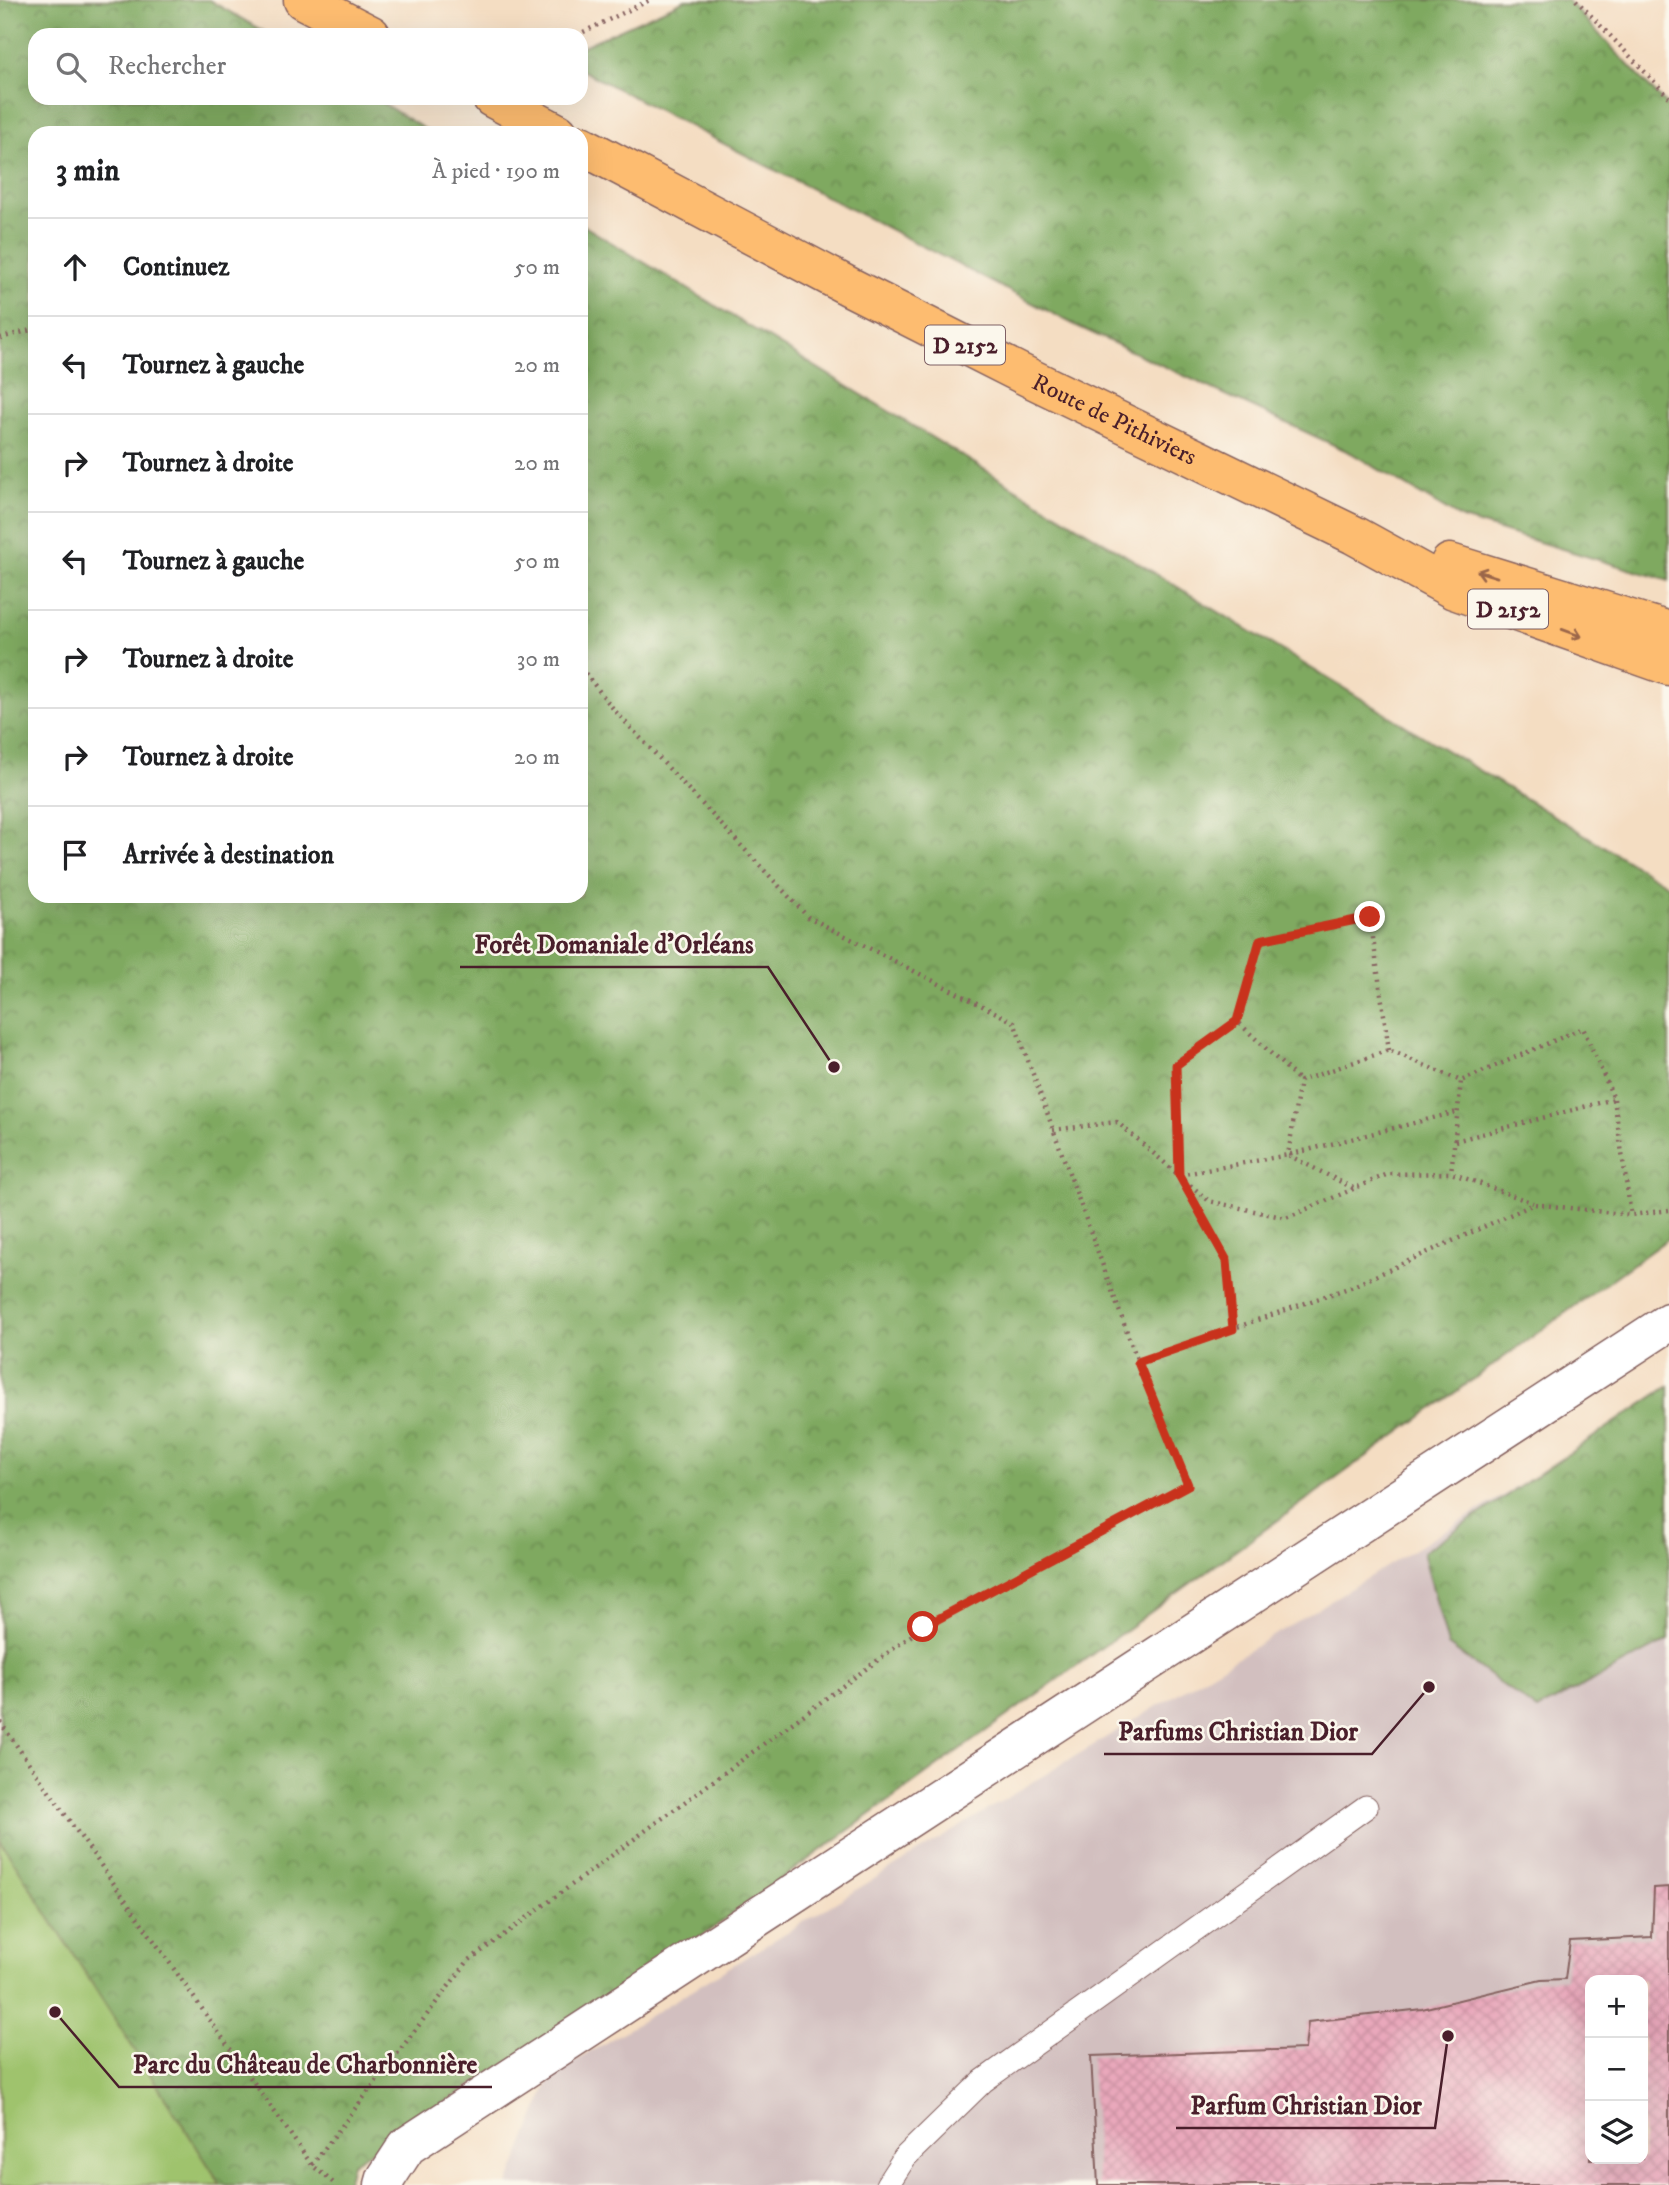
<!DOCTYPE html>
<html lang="fr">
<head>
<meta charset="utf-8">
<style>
	:root { --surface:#fff; --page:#f6f6f6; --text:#202124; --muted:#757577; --line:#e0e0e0 }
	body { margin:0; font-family:"IM FELL DW Pica",serif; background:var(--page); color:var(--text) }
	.controls { position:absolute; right:21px; bottom:21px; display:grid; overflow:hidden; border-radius:14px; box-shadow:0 7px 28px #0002 }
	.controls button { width:63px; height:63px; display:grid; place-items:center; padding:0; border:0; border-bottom:2px solid var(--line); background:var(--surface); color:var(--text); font:35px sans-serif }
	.stop { position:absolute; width:21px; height:21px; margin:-16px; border:5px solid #c8321e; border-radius:50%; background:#fff }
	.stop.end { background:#c8321e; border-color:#fff; box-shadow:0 2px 7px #0008 }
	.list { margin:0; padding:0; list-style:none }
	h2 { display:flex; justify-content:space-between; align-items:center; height:91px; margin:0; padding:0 28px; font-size:30px }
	h2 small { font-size:23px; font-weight:400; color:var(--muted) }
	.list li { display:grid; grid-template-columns:46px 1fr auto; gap:21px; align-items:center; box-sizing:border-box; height:98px; padding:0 28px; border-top:2px solid var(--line) }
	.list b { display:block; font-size:26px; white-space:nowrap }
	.list em { font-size:23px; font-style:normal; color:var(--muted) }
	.icon { flex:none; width:38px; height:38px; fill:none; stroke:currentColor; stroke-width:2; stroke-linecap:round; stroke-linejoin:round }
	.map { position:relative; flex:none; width:1669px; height:2185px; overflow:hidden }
	.search { position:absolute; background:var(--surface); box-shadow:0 7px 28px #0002; left:28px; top:28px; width:560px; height:77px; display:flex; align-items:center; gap:18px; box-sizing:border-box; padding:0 24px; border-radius:21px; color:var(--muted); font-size:26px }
	.panel { position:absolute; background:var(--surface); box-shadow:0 7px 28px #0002; left:28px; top:126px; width:560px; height:777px; border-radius:21px }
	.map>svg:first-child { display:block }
</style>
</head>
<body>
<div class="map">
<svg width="1669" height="2185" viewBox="0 0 1669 2185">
	<defs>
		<pattern id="forest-crowns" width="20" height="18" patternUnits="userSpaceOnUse" patternTransform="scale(1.75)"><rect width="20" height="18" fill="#7fa960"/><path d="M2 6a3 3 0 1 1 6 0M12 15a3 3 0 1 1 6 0" fill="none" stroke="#6a894f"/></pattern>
		<pattern id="building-cross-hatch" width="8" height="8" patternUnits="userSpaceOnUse" patternTransform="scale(1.75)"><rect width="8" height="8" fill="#e9a8bb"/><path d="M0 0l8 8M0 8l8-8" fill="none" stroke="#c990a1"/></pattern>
	</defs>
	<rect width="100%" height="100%" fill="#fbf7ec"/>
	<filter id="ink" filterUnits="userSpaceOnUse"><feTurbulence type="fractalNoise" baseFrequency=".0143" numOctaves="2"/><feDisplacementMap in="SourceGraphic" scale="14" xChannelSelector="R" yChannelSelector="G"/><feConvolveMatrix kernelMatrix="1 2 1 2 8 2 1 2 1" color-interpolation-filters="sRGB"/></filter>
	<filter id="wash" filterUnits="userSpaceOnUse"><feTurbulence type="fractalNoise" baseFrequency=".00686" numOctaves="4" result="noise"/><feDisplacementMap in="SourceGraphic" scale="28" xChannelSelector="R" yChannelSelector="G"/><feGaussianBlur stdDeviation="1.57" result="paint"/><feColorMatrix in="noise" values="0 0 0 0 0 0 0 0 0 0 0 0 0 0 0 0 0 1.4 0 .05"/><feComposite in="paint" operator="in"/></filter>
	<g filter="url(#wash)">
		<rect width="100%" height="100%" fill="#f4ddc2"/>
		<path fill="#d2bfbf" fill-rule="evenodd" d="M1669,1394V2185H508L551,2076ZM1590,1980H1643V2159H1590Z"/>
		<g fill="url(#forest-crowns)" stroke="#646446" stroke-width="2">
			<polygon points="0,0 209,0 270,35 35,35 35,98 374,98 431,133 35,133 35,896 581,896 581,224 1669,886 1669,1238 684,1949 352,2163 347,2185 0,2185"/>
			<polygon points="685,0 1567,0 1669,108 1669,581 1462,519 1351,453 1077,326 581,70 581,47"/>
			<polygon points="1669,1386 1669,1640 1537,1710 1448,1645 1423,1552"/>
		</g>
		<polygon fill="#9fc36d" stroke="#74714c" stroke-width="2" points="0,1840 221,2185 0,2185"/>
		<g id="blocks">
			<path fill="url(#building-cross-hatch)" fill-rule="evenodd" d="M1669,1887V2185H1098L1091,2056L1305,2049L1308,2022L1422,2009L1541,1980L1565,1979L1570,1941L1652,1937L1654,1888ZM1590,1980H1643V2159H1590Z"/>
		</g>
	</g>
	<g filter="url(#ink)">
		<use href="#blocks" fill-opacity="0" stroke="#866260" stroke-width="2"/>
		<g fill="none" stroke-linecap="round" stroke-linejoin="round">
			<defs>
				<polyline id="service" points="887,2185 905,2157 983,2081 1366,1807"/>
				<polyline id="minor" points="384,2185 386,2178 407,2146 1669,1322"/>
				<g id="primary">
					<polyline points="303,0 371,35"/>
					<polyline points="492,98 558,133"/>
					<path id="s1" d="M581,145L850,287L1028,377L1354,535L1454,590L1669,666"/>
					<polyline points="1450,563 1669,631"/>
				</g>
			</defs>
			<use href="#service" stroke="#866260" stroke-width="25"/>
			<use href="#minor" stroke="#866260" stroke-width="41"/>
			<use href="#primary" stroke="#866260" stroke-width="41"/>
			<g stroke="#866260" stroke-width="4.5" stroke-dasharray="2 5" stroke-linecap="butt">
				<polyline points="1576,0 1669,97"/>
				<polyline points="577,35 650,0"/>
				<polyline points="0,338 35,329"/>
				<polyline points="581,668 615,711 808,917 1014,1022 1138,1362 1351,1287 1534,1204 1631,1215 1669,1210"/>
				<polyline points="1237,1021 1260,940 1370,917 1389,1050"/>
				<polyline points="1614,1099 1631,1215"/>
				<polyline points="1053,1130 1117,1122 1209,1201 1286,1218 1388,1174 1451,1173 1533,1203"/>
				<polyline points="1455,1141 1614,1099 1583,1028 1461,1081"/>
				<polyline points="1179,1175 1176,1065 1237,1021 1300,1081"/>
				<polyline points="1353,1188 1288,1155 1300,1081 1389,1050 1461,1081 1451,1173"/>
				<polyline points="1233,1329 1227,1261 1179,1175 1288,1155 1457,1112"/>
				<polyline points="0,1722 312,2165 336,2185"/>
				<polyline points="312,2165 468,1961 923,1627 1188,1485 1138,1362"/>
			</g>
			<use href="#service" stroke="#fff" stroke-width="23"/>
			<use href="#minor" stroke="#fff" stroke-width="38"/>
			<use href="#primary" stroke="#fdbc70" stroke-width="38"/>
		</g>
		<defs><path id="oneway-shaft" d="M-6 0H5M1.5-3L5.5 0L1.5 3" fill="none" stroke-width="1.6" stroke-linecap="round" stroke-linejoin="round" transform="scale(1.75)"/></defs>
		<g stroke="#9b664a">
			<use href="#oneway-shaft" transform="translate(1487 574) rotate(-163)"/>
			<use href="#oneway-shaft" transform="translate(1572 633) rotate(20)"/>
		</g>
	</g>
	<g fill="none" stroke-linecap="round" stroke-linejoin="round" filter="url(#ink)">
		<polyline stroke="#c8321e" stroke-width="9" points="923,1627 1188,1485 1138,1362 1233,1329 1227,1261 1179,1175 1176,1065 1237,1021 1260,940 1370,917"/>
	</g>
	<g text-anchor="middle" stroke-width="5" stroke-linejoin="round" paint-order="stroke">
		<g fill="#fbf7ec" stroke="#7f6065" stroke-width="2">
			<rect x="925" y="325.5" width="80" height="39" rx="5"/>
			<rect x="1468" y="589.5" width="80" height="39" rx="5"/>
		</g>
		<g font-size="23" font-weight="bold" fill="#4a1f2b">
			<text x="965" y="353">D 2152</text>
			<text x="1508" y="617">D 2152</text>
		</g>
		<g font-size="24" fill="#4a1f2b" stroke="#fbf7ec">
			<text dy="8" stroke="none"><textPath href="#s1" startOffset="600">Route de Pithiviers</textPath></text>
		</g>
	</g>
	<path fill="none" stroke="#4a1f2b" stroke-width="2.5" d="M834 1067L768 967H460M1429 1687L1372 1754H1104M55 2012L119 2087H492M1448 2036L1435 2128H1176"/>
	<g fill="#4a1f2b" stroke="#fbf7ec" stroke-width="2.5">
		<circle cx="834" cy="1067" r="7"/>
		<circle cx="1429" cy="1687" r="7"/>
		<circle cx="55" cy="2012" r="7"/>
		<circle cx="1448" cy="2036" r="7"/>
	</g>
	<g font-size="26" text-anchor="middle" font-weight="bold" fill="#4a1f2b" stroke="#fbf7ec" stroke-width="5" stroke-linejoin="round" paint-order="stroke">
		<text x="614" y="953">Forêt Domaniale d'Orléans</text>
		<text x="1238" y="1740">Parfums Christian Dior</text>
		<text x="305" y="2073">Parc du Château de Charbonnière</text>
		<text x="1306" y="2114">Parfum Christian Dior</text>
	</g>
</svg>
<div class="controls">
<button>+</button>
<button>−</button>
<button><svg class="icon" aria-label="layers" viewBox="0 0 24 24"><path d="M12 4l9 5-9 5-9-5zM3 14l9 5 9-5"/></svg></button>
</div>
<div class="stop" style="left:923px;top:1627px"></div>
<div class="stop end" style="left:1370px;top:917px"></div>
<div class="search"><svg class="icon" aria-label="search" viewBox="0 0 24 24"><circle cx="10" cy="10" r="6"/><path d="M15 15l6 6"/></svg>Rechercher</div>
<section class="panel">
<h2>3 min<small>À pied · 190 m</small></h2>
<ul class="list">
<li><svg class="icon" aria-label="ahead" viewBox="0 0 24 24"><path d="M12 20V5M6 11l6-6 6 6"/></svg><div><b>Continuez</b></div><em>50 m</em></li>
<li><svg class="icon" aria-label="left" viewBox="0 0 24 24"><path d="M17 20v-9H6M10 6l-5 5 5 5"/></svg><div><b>Tournez à gauche</b></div><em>20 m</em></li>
<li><svg class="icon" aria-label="right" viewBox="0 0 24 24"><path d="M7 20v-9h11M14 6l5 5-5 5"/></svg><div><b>Tournez à droite</b></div><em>20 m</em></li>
<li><svg class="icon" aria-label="left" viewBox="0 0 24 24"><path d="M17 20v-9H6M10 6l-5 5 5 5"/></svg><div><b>Tournez à gauche</b></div><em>50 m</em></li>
<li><svg class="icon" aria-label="right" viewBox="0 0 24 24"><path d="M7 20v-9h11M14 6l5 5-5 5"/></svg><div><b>Tournez à droite</b></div><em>30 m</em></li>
<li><svg class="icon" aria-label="right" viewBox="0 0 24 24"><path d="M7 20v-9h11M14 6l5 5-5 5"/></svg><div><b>Tournez à droite</b></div><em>20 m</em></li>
<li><svg class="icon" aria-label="arrive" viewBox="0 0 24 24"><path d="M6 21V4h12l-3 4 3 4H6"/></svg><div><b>Arrivée à destination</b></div></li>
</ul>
</section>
</div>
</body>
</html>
